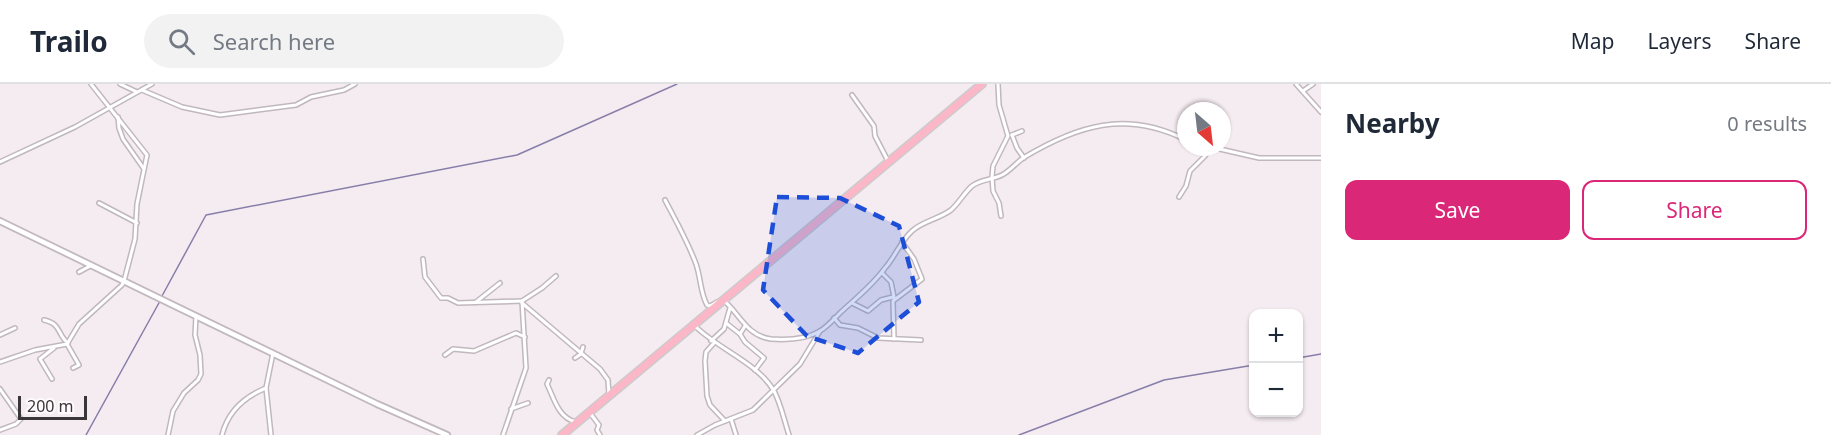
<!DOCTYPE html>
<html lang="en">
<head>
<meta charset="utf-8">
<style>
	:root { --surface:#fff; --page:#f2f2f3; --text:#1f2937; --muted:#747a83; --line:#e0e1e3; --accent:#db2777 }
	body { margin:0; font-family:"Noto Sans",sans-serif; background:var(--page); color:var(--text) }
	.controls { position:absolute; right:18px; bottom:18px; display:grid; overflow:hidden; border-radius:12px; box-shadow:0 2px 4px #0004 }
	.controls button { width:54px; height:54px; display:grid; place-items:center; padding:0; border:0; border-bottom:2px solid var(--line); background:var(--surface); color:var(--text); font:30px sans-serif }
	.compass { position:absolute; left:1177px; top:18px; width:54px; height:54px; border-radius:50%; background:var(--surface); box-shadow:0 2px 4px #0004; rotate:152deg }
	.scale { position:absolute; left:18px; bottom:15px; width:69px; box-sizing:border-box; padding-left:6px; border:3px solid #393638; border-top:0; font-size:16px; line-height:21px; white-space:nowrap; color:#393638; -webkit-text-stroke:4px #fffbfd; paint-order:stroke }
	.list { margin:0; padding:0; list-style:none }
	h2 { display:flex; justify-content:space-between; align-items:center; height:78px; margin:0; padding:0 24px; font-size:26px }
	h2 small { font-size:20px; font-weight:400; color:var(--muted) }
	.actions { display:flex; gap:12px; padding:18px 24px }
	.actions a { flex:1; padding:14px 0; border:2px solid var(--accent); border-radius:12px; text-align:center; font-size:21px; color:var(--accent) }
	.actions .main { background:var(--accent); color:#fff }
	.icon { flex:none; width:33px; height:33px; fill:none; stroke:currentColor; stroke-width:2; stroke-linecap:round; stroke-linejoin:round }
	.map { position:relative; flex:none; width:1321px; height:351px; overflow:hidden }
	header { display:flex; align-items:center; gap:36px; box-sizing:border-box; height:84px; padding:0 30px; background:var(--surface); border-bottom:2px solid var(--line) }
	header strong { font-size:28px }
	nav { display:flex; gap:33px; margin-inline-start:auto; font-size:21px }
	.search { width:420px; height:54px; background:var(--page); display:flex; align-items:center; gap:15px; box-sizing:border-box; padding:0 21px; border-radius:33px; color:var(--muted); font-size:22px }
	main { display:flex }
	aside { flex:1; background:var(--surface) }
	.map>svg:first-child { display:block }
</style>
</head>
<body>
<header>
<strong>Trailo</strong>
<div class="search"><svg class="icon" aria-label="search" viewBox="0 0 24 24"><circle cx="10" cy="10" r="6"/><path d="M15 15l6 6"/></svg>Search here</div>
<nav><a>Map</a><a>Layers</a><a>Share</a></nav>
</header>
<main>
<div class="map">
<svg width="1321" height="351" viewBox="0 0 1321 351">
	<rect width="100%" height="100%" fill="#f5ecf1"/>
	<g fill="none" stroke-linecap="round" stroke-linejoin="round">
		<g stroke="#867ea9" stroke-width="1.5">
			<polyline points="162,212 206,131 517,71 677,0"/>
			<polyline points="1298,274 1321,270"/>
			<polyline points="86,351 160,217"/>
			<polyline points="1019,351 1164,296 1254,281"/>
		</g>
		<defs>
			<g id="minor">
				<polyline points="120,0 137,8"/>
				<polyline points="998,0 999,21 1008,52 993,82 992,93 993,107 999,119 1001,132"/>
				<polyline points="1296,0 1321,28"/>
				<polyline points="142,6 182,23 220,31 296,21 311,13 344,6 355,0"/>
				<polyline points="1303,7 1313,0"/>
				<polyline points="852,11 874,42 875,52 888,77"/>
				<polyline points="118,33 119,44 123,55 144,85"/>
				<polyline points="1012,51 1017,64 1024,74"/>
				<polyline points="1012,51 1022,47"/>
				<polyline points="1211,63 1259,74 1321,74"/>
				<polyline points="0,78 75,43 152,0"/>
				<polyline points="1179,113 1186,102 1190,87 1205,72 1210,63"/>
				<path d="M665,116C676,137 688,158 696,180C701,194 700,208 707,221L710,222L717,218"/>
				<polyline points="99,119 137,139"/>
				<polyline points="423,175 425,193 441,214 448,214 458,219 522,217"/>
				<polyline points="79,188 90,182"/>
				<polyline points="882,189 891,198 894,213"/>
				<path d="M723,216C738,227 746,252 771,255C786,256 807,255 820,247C827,243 834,235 840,229C856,214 872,202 885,184C895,173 900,158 912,147C923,137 939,135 951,126C959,119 964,109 972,102C981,95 992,96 1002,91C1010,87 1016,79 1023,74C1078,41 1126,26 1186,56"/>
				<polyline points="476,218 500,199"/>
				<polyline points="522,219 600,285 608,296 609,311"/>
				<polyline points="852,219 868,227 881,216 893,213 895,215"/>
				<polyline points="834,234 840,241 858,244 878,254 921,256"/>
				<path d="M44,236C62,240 57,251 68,259"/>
				<polyline points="726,239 740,250"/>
				<path d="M695,242C718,265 758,279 774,307C781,320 784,336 789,351"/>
				<polyline points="745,242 740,250 745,258 764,274 755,286"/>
				<polyline points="0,251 15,244"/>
				<polyline points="894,255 893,217 922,195 914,175 902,158"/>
				<polyline points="711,257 724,245 730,224"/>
				<polyline points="714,259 706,268 705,277 707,312 710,321 725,337"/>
				<polyline points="67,260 79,281 73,284"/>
				<polyline points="581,269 583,263"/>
				<polyline points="445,271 453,265 474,267 516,249 525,253"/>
				<polyline points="575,274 581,270"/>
				<polyline points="0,278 35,266 67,260 79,240 122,201 124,197 135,155 137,120 147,71 91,0"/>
				<polyline points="52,295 40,275 54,264"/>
				<path d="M549,296L547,300C554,314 558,334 576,338"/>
				<polyline points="0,305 21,335 16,340 0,346"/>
				<polyline points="511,325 528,319"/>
				<polyline points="590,329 599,341 597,346 600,351"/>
				<polyline points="731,335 736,351"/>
				<polyline points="168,351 173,327 184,309 198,296 201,290 200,271 195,251 196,232"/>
				<path d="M222,351C228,327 244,313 266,304"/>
				<polyline points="271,351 266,304 273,269"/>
				<polyline points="503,351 526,284 522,217 542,204 556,192"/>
				<polyline points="697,351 715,341 753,326 800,280 820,247"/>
			</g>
			<polyline id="tertiary" points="0,137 377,320 447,351"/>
			<polyline id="trunk" points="562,351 982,0"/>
		</defs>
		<use href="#minor" stroke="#c1b8be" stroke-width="6"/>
		<use href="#tertiary" stroke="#c1b8be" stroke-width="8"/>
		<use href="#trunk" stroke="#cccbcb" stroke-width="10"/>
		<use href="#minor" stroke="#fff" stroke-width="3"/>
		<use href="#tertiary" stroke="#fff" stroke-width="4.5"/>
		<use href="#trunk" stroke="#fbb7c7" stroke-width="7"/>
	</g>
	<path fill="#1d4ed8" fill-opacity="0.2" stroke="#1d4ed8" stroke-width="4.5" stroke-dasharray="12 8" stroke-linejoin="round" d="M777,113L840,114L899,142L919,218L858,269L807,252L763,206Z"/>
</svg>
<div class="controls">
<button>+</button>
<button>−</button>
</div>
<svg class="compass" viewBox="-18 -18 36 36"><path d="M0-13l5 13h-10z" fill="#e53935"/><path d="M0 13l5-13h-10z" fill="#747a83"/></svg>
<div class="scale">200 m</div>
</div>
<aside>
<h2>Nearby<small>0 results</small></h2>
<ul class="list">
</ul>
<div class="actions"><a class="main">Save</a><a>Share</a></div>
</aside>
</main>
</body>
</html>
